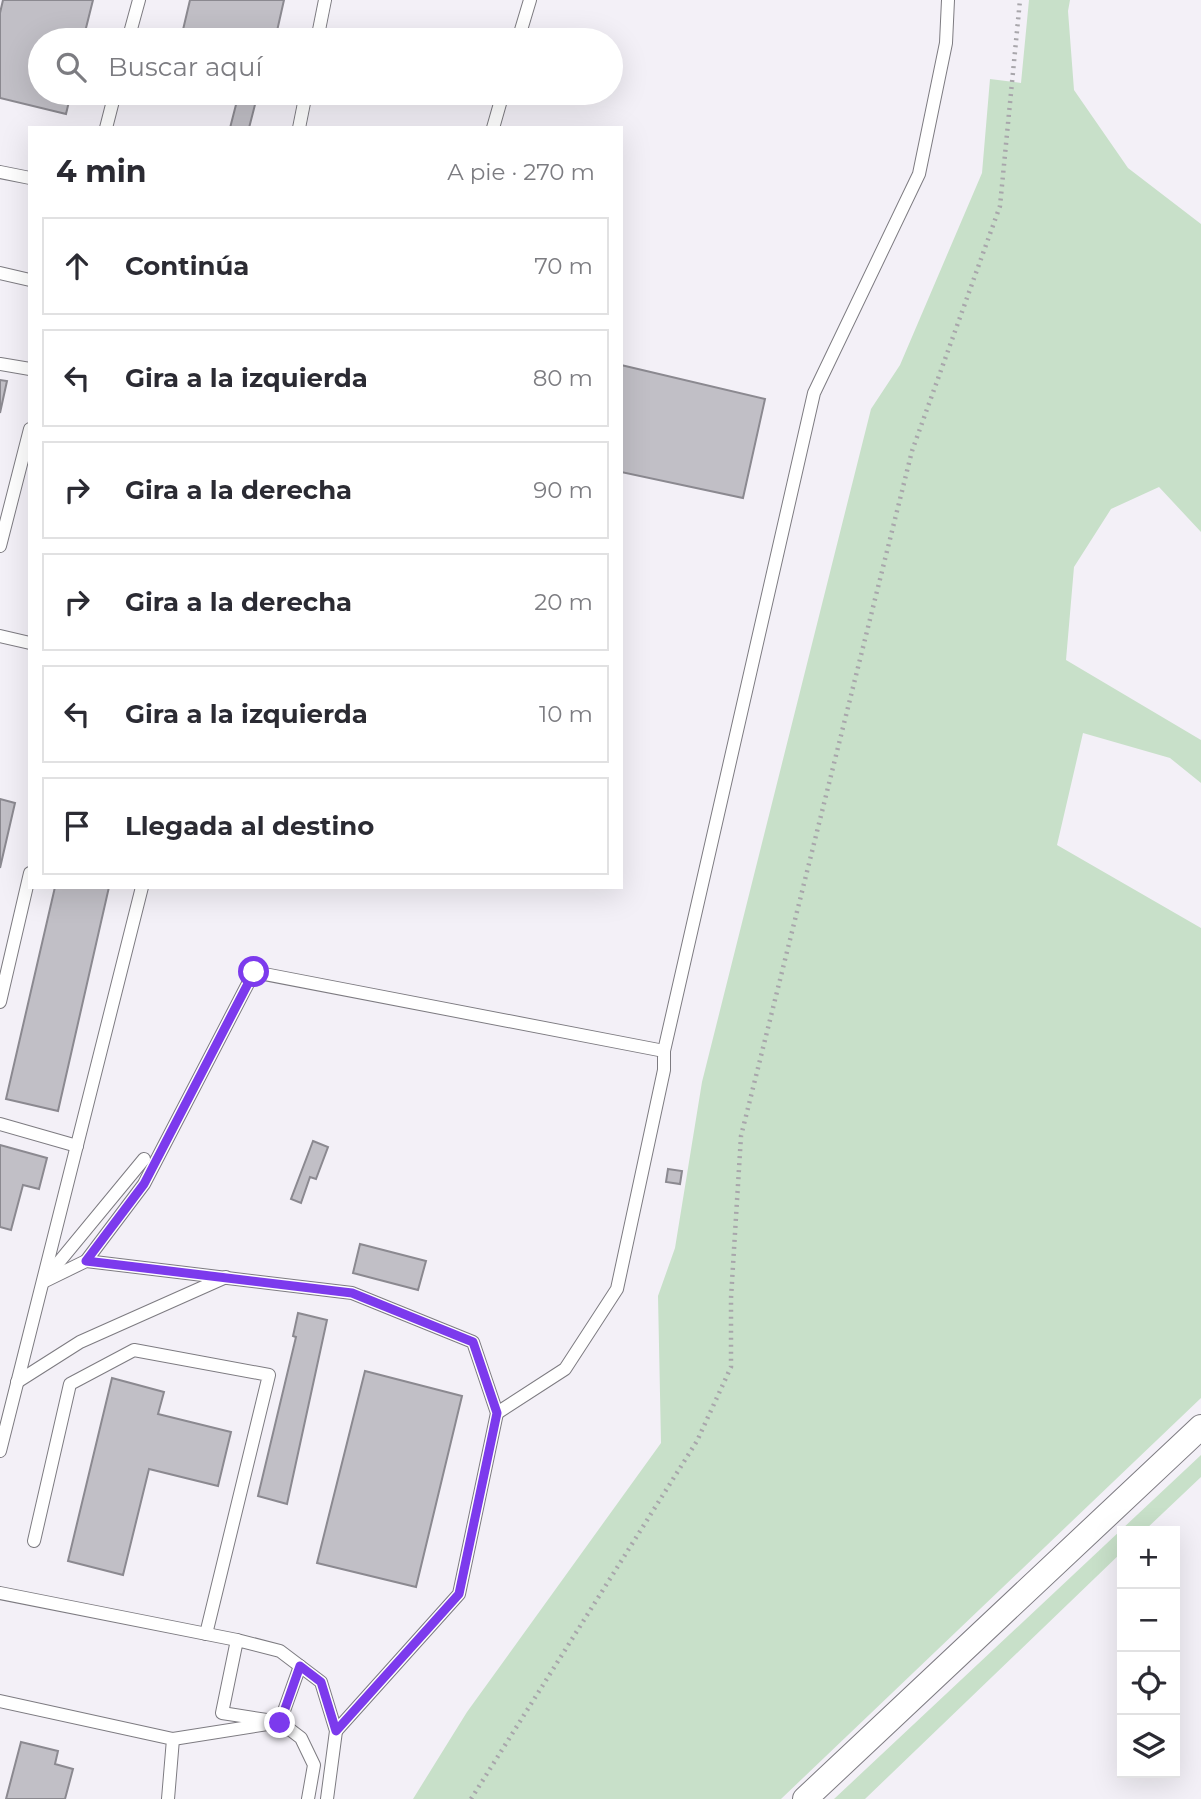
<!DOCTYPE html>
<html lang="es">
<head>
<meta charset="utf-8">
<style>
	:root { --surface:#fff; --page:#f7f7f7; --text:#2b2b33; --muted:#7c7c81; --line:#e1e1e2 }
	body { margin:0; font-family:Montserrat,sans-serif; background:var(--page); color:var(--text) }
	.controls { position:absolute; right:21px; bottom:21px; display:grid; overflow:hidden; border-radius:0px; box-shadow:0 7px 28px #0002 }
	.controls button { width:63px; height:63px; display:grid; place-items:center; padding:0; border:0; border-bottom:2px solid var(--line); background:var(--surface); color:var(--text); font:35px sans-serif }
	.stop { position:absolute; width:21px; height:21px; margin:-16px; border:5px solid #7c3aed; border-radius:50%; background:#fff }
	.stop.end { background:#7c3aed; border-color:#fff; box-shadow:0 2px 7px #0008 }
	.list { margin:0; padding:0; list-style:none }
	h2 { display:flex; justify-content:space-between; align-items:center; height:91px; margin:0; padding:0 28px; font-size:30px }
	h2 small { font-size:23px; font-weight:400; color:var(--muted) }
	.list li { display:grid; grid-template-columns:46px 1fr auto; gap:21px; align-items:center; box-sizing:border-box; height:98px; margin:0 14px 14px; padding:0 14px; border:2px solid var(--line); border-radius:0px }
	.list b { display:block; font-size:26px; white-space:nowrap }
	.list em { font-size:23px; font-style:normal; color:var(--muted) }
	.icon { flex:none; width:38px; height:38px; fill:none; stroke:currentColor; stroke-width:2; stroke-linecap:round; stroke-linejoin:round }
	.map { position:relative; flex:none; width:1201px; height:1799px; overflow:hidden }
	.search { position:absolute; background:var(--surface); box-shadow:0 7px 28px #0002; left:28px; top:28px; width:595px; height:77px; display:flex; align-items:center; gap:18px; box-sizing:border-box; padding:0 24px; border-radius:38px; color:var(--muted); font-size:26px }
	.panel { position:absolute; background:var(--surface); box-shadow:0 7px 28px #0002; left:28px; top:126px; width:595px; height:763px; border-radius:0px }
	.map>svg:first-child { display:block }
</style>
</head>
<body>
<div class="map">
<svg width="1201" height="1799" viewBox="0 0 1201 1799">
	<rect width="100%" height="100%" fill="#f3f0f7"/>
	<g fill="#c8e0c9">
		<polygon points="1029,0 1070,0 1068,11 1074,90 1128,168 1201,224 1201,532 1159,487 1111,509 1074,567 1066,660 1201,740 1201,783 1170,758 1083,733 1057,845 1201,928 1201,1398 781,1799 413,1799 467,1712 661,1443 658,1296 675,1248 702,1082 871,409 900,365 982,173 990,79 1021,83"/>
		<polygon points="1201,1455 1201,1477 1144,1531 1122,1531 1122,1552 865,1799 834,1799"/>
	</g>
	<g fill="#c1bfc6" stroke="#8b8990" stroke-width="2">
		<polygon points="3,0 93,0 83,40 40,40 40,93 71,93 66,114 0,98 0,13"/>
		<polygon points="190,0 284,0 275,40 210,40 182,34"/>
		<polygon points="239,93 258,93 249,128 230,128"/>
		<polygon points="621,365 765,399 743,498 621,472"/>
		<polygon points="0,380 7,381 0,413"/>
		<polygon points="0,799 15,803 0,868"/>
		<polygon points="55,887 109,887 58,1111 6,1099"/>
		<polygon points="313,1141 328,1147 316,1179 310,1177 301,1203 291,1199"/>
		<polygon points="0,1145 47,1158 39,1189 23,1185 11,1230 0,1227"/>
		<polygon points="668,1169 682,1171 680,1184 666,1182"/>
		<polygon points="360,1244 426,1261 418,1290 353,1273"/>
		<polygon points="298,1313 327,1320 287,1504 258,1496 296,1337 293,1336"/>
		<polygon points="365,1371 462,1396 416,1587 317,1563"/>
		<polygon points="112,1378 164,1392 158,1414 231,1432 218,1486 149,1469 123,1575 68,1561"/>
		<polygon points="21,1742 58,1751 55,1764 73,1769 65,1799 6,1799"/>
	</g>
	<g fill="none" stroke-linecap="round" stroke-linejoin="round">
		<defs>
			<g id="service">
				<polyline points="128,40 139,0"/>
				<polyline points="317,40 325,0"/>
				<polyline points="518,40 530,0"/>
				<polyline points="106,128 115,93"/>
				<polyline points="299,128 306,93"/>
				<polyline points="493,128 503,93"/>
				<polyline points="0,172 30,178"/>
				<polyline points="0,273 30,280"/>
				<polyline points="0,364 30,369"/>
				<polyline points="0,546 30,429"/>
				<polyline points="0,636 30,643"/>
				<polyline points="0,1002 30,873"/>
				<polyline points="664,1051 814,393 919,174 946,43 948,0"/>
				<polyline points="0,1124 77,1146"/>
				<polyline points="86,1261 144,1184 254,972 664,1051 664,1070 617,1289 565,1369 497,1413"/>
				<polyline points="45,1279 144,1159"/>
				<polyline points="43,1282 86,1261 352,1293 473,1342 497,1413 459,1594 336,1731"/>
				<polyline points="17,1382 80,1342 226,1277"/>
				<polyline points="0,1451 142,887"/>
				<polyline points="34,1541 70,1384 134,1350 269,1375 206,1634"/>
				<polyline points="0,1593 237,1640"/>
				<polyline points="0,1701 173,1739 168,1799"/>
				<polyline points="173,1739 280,1722 300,1666"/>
				<polyline points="308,1799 314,1765 301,1738 280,1722 222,1713 237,1640 280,1651 321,1682 336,1731 327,1799"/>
			</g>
			<polyline id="minor" points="805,1799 1201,1427"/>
		</defs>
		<use href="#service" stroke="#7d7b81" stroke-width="14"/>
		<use href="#minor" stroke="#7d7b81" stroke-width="26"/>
		<polyline stroke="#a8a6ab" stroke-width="4.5" stroke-dasharray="2 5" stroke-linecap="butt" points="471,1799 697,1441 731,1367 731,1298 741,1136 912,451 1000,206 1020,0"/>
		<use href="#service" stroke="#fff" stroke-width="12"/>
		<use href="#minor" stroke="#fff" stroke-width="24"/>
	</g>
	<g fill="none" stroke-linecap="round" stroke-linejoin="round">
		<polyline stroke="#7c3aed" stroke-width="9" points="254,972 144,1184 86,1261 352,1293 473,1342 497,1413 459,1594 336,1731 321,1682 300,1666 280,1723"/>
	</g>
</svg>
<div class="controls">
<button>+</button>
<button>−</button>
<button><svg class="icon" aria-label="locate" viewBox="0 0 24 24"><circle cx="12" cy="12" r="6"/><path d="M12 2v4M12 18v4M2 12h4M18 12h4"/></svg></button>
<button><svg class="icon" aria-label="layers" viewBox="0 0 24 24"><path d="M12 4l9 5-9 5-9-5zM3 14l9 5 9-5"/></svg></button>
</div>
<div class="stop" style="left:254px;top:972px"></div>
<div class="stop end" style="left:280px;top:1723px"></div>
<div class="search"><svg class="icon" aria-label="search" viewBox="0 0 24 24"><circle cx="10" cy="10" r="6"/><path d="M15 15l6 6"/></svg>Buscar aquí</div>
<section class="panel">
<h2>4 min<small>A pie · 270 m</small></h2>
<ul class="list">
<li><svg class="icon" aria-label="ahead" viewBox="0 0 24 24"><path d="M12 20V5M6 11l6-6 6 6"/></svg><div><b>Continúa</b></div><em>70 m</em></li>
<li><svg class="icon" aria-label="left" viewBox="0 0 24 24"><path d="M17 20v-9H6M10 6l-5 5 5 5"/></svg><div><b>Gira a la izquierda</b></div><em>80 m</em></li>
<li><svg class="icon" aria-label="right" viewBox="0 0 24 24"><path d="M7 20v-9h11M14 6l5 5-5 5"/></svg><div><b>Gira a la derecha</b></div><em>90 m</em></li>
<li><svg class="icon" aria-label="right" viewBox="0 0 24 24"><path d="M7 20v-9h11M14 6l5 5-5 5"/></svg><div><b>Gira a la derecha</b></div><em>20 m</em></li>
<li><svg class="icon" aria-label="left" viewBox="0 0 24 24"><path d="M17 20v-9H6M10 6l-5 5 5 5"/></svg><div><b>Gira a la izquierda</b></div><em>10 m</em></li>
<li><svg class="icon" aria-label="arrive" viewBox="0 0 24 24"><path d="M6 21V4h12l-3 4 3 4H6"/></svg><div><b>Llegada al destino</b></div></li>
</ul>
</section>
</div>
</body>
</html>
